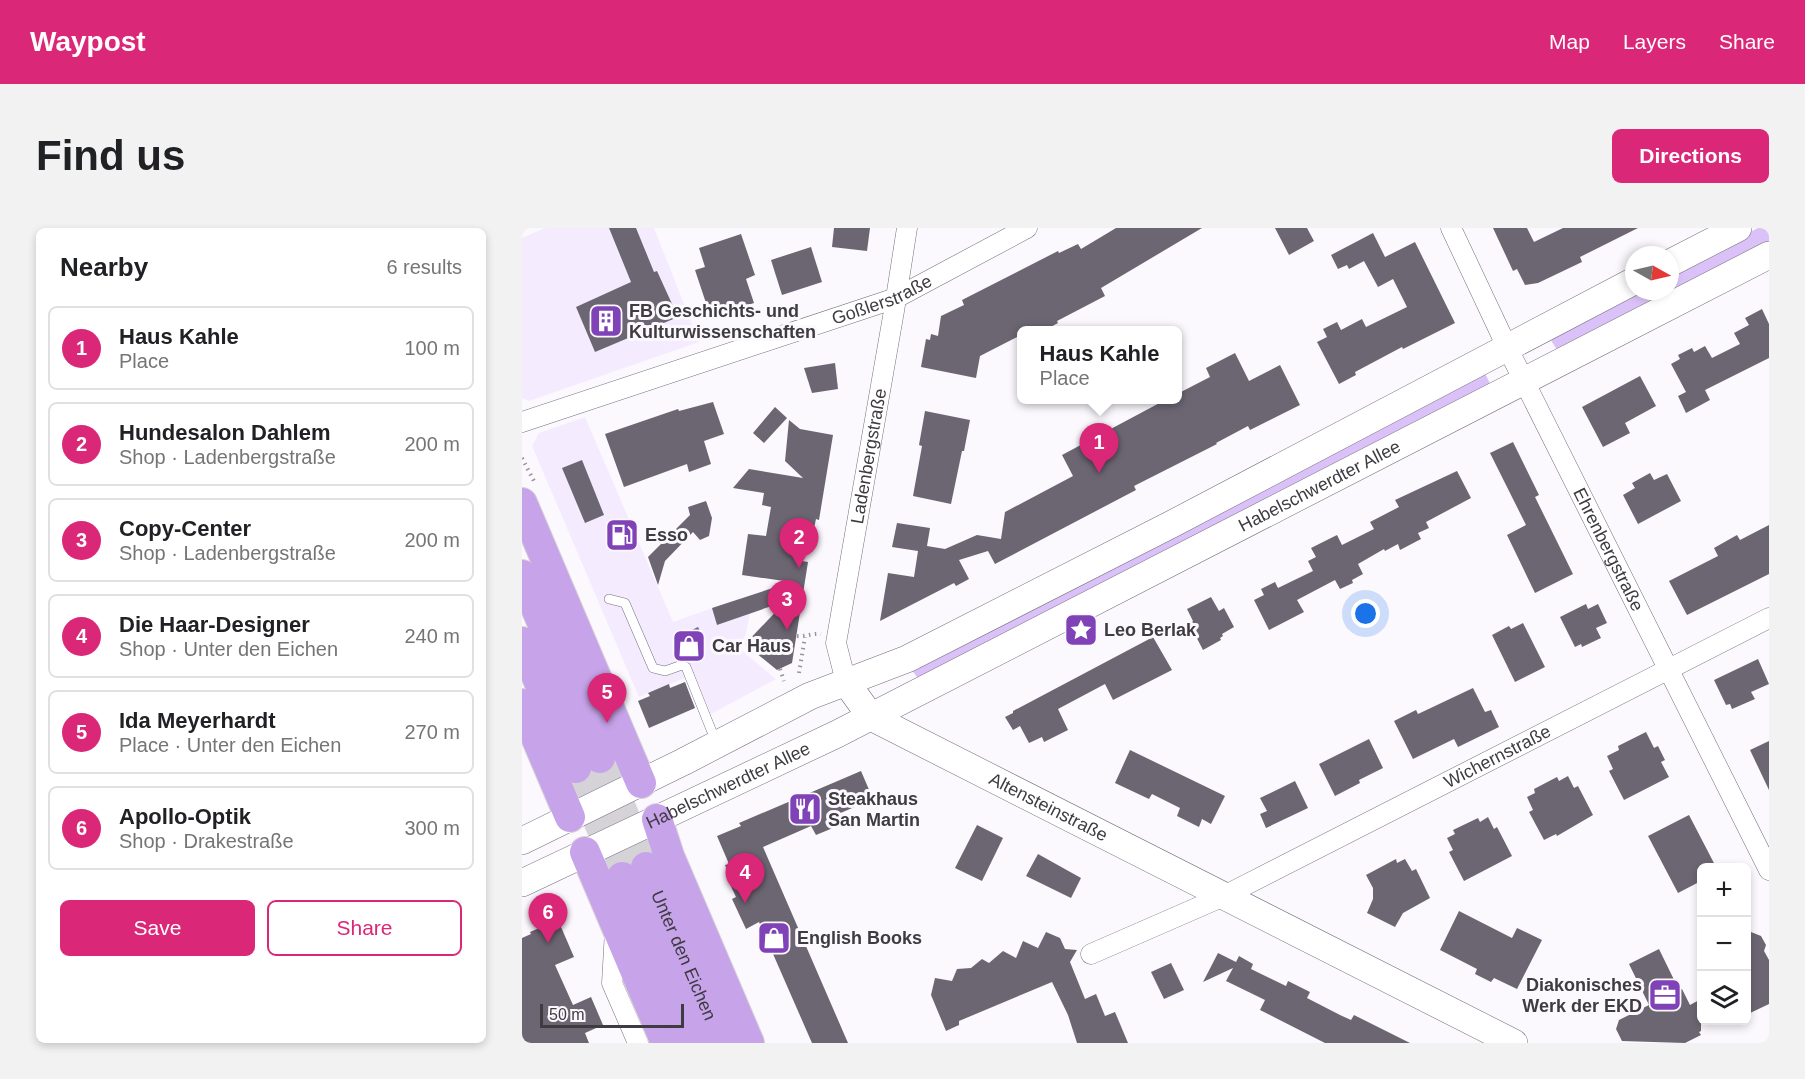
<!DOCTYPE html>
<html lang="en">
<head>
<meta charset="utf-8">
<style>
	:root { --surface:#fff; --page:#f2f2f2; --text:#202124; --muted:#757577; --line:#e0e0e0; --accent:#db2777 }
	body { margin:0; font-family:Helvetica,sans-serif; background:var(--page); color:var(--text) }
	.controls { position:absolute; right:18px; bottom:18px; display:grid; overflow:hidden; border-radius:9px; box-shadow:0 3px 9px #0003 }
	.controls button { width:54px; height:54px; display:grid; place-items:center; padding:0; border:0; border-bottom:2px solid var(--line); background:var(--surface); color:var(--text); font:30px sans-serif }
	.compass { position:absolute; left:1103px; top:18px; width:54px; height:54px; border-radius:50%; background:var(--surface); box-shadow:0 3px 9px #0003; rotate:98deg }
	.scale { position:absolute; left:18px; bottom:15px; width:144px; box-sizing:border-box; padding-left:6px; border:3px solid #3e3b41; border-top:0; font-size:16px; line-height:21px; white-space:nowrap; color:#3e3b41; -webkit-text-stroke:4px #fbf8fe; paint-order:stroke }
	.you { position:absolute; left:844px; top:386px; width:21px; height:21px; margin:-15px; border:4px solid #fff; border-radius:50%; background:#1a73e8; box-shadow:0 0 0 9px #1a73e833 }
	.badge { display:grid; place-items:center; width:39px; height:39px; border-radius:50%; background:var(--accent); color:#fff; font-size:20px; font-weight:700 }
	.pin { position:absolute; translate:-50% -50px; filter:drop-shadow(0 2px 3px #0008) }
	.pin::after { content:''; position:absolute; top:32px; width:21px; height:18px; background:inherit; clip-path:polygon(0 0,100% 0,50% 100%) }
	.popup { position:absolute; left:495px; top:98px; width:165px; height:78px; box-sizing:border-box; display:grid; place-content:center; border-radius:9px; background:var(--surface); filter:drop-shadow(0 2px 4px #0005); font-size:20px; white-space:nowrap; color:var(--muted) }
	.popup b { font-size:22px; color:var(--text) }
	.popup::after { content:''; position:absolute; left:50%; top:100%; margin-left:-12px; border:12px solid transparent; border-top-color:var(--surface) }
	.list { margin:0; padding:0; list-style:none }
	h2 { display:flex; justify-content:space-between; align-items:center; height:78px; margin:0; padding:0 24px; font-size:26px }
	h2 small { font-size:20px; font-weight:400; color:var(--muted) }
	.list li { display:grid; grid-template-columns:39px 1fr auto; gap:18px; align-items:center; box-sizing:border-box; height:84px; margin:0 12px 12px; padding:0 12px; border:2px solid var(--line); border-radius:9px }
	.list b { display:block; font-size:22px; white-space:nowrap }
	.list p { margin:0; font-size:20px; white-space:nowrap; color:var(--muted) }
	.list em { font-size:20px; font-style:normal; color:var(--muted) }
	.actions { display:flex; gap:12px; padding:18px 24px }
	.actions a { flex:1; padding:14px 0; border:2px solid var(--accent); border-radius:9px; text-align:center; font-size:21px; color:var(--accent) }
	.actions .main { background:var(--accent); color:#fff }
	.icon { flex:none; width:33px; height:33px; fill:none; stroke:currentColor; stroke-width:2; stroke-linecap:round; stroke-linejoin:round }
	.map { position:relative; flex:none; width:1247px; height:815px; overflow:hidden; border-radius:9px }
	header { display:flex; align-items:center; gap:36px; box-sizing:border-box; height:84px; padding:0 30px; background:var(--accent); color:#fff }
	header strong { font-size:28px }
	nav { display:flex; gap:33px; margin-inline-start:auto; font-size:21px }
	.intro { display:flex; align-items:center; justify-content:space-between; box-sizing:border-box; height:144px; padding:0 36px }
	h1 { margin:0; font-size:42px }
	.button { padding:15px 27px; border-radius:9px; background:var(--accent); color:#fff; font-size:21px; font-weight:700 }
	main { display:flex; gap:36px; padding:0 36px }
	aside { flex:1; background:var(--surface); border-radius:9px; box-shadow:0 3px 9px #0003 }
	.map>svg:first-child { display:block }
</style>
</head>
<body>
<header>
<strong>Waypost</strong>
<nav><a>Map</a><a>Layers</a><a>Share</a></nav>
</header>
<div class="intro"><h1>Find us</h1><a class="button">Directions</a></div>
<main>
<aside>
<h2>Nearby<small>6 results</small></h2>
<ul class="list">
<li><span class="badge">1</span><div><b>Haus Kahle</b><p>Place</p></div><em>100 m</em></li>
<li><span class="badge">2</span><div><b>Hundesalon Dahlem</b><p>Shop · Ladenbergstraße</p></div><em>200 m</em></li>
<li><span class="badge">3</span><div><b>Copy-Center</b><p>Shop · Ladenbergstraße</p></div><em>200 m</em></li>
<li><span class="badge">4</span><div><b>Die Haar-Designer</b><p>Shop · Unter den Eichen</p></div><em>240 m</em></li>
<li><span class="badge">5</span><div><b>Ida Meyerhardt</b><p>Place · Unter den Eichen</p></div><em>270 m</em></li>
<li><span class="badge">6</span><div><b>Apollo-Optik</b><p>Shop · Drakestraße</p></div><em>300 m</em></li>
</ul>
<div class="actions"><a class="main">Save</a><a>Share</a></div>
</aside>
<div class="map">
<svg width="1247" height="815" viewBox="0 0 1247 815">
	<rect width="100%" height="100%" fill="#fbf8fe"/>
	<g fill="#f4ecfe">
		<polygon points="23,0 132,0 177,114 7,173 0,170 0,10"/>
		<polygon points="63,189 151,394 216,371 228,385 224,406 220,413 218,421 254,451 189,486 172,446 117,469 10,218 17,205"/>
	</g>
	<g fill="#dac2f8">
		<polygon points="1236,0 1247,0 1247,16 1037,125 1027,109 1115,63 1148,63 1148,46"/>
		<polygon points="961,141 970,160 398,453 389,441"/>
	</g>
	<g fill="#6c6673">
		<polygon points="87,0 114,0 132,44 135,43 156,89 73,124 54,79 109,54"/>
		<polygon points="312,0 348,0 345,23 310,19"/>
		<polygon points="594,0 680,0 579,60 583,68 535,93 536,95 523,102 499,102 499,107 458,128 454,150 399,139 404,111 408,112 409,106 416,108 419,88 442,77 440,72 536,23 537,25 556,16 559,21"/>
		<polygon points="753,0 785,0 792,13 767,27"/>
		<polygon points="971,0 1005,0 1012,14 1041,0 1116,0 1058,29 1060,34 1016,55 1003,57 995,41 991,43"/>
		<polygon points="851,5 863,29 893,14 933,95 881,121 880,119 833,144 834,147 817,156 795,114 805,109 801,101 815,94 819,102 840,91 844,99 885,79 871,51 856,59 842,33 827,41 825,37 816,41 809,27"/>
		<polygon points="219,6 233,47 224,51 232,75 220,79 221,82 189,90 173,42 183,39 177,20"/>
		<polygon points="289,19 300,54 260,67 249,32"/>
		<polygon points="1240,81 1247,96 1247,130 1183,162 1188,172 1164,185 1156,168 1164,164 1149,136 1158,131 1156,127 1170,120 1172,124 1183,118 1190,130 1218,116 1212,105 1227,97 1223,90"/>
		<polygon points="713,125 727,153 758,137 778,177 728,202 726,198 694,215 695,216 612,258 614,262 473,336 466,323 437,332 447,351 434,358 432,355 358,393 366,345 392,349 396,323 370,319 375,295 408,300 405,318 423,321 455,307 479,311 483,284 551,248 540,227 645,171 655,171 655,166 688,149 684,140"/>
		<polygon points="313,135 316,161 290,165 282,140"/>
		<polygon points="1118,148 1134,178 1103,195 1108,205 1081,219 1060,179"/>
		<polygon points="191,174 202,206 182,213 189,236 167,244 165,236 102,259 83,206 156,181 157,183"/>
		<polygon points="253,179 265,190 242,215 231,205"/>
		<polygon points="403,183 448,192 442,223 440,223 429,276 391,268 400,218 397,217"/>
		<polygon points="267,192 278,201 311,207 297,292 294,291 291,305 278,303 274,332 286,334 270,435 255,442 223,416 264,373 195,397 190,380 269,354 220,347 226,306 244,308 249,279 240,277 242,265 211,260 227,241 281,250 263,233"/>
		<polygon points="991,214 1017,267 1013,269 1051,346 1013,365 985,307 1004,297 968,225"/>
		<polygon points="60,232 82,287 63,295 40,240"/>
		<polygon points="935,243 949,270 904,294 907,300 896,305 899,311 878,322 876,316 863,323 862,321 836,336 841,346 830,352 831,355 818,361 813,352 775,372 782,384 747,402 732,372 742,367 739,361 753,354 756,360 791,343 786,333 794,329 789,320 815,307 820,317 852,301 848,294 877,279 873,272"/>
		<polygon points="1128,245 1132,252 1145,246 1159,273 1116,296 1101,267 1113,260 1110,255"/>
		<polygon points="184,273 190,290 187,308 178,312 171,304 143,333 136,357 126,329 168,287 166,279"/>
		<polygon points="1247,297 1247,346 1165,387 1147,353 1196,328 1192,320 1215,307 1218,312"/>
		<polygon points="689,369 697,383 702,380 712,399 700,406 701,408 698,410 699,412 681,422 667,395 671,393 665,381"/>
		<polygon points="1064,376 1066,381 1076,376 1085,395 1074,400 1079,410 1060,419 1059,416 1053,419 1038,389"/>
		<polygon points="1001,395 1023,439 993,454 970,407 987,398 989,401"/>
		<polygon points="176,399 183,414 162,422 156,409"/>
		<polygon points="631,409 650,442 591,472 583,456 536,481 546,502 522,514 520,509 507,515 498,498 491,502 483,489 491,485 491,483"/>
		<polygon points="1236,431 1247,456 1229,464 1233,471 1210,481 1208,476 1204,477 1192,452"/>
		<polygon points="163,454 173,480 127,500 116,473 128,468 126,465 147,456 148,460"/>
		<polygon points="951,460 963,484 969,482 977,499 936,519 932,511 891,531 872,493 894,482 896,486"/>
		<polygon points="1124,504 1132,520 1136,518 1143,532 1139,534 1147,549 1102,572 1087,543 1091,541 1085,528 1097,522 1096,518"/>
		<polygon points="847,511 861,540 837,552 838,555 813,568 797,536"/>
		<polygon points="1247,513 1247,562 1228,522"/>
		<polygon points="608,522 703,568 689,596 680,591 677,599 655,588 658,580 630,566 627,571 593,555"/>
		<polygon points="339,543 351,571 307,590 311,600 294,607 289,598 241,619 326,815 290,815 237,694 224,701 210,671 214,669 206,652 209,651 203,637 207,636 195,608 219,598 217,595"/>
		<polygon points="1046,548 1052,560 1056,558 1071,587 1035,608 1034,606 1022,612 1007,584 1011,582 1005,569 1013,565 1012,561 1035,549 1037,553"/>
		<polygon points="773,553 786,580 744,600 738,586 745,583 738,570"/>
		<polygon points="1167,587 1194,639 1179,639 1179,653 1156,665 1126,608"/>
		<polygon points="966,589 972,601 975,599 990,628 942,653 927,624 931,622 925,610 933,606 931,602 956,590 958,594"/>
		<polygon points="455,597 481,610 460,653 433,640"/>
		<polygon points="516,626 559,650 549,670 504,648"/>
		<polygon points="874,631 875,635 883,631 890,643 894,641 908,670 881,685 873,699 845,685 851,671 851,660 844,647"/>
		<polygon points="937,683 990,710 995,700 1020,712 995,761 972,750 969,754 953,746 955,741 918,722"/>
		<polygon points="36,692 52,729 33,737 51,777 69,769 81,797 63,805 67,815 0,815 0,710 9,706 8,704"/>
		<polygon points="1224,702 1239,708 1244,717 1242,723 1247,732 1247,776 1224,787"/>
		<polygon points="524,704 538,710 543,721 555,722 548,734 563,771 574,766 583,788 593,784 606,815 555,815 546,787 530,754 437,793 437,797 424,803 409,767 413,750 430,753 435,741 449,740 460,731 467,735 481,723 494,730 501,713 516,720"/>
		<polygon points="1137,721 1157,762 1160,761 1168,777 1179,771 1179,803 1177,804 1179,807 1163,815 1100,813 1094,801 1097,792 1127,777 1107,736"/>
		<polygon points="696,725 714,734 717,728 731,736 729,741 764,758 766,753 788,764 785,770 818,787 829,792 832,787 888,815 803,815 738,782 743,772 704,753 711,740 681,754"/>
		<polygon points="649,735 662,762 642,771 629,744"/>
	</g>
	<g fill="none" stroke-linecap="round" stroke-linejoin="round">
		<g stroke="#d5d2d8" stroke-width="30" stroke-dasharray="30 15" stroke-linecap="butt">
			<polyline points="78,530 124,639"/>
			<polyline points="54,540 100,649"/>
		</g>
		<defs>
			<polyline id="lane" points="87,371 103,375 131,440 143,443 160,437 164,439 194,514"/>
			<g id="street">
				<path id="s1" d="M929,0L985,119L1247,642"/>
				<path id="s2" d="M0,194L374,70L505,0"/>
				<path id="s3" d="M324,454L314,415L372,83L385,0"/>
				<polyline points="93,703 90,755 116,815"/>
				<path id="s4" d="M569,726L702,668L1247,390"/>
			</g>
			<g id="secondary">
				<polyline points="1148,35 1216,0"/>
				<path id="s5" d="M324,454L349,489L992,815"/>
				<polyline points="0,613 161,534 288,468 385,431 650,296 1112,53"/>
				<path id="s6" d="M0,655L315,506L1247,27"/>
			</g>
			<g id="primary">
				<polyline points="0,275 119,555"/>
				<polyline points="0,347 78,530"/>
				<polyline points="0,414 54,540"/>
				<polyline points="0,476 48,589"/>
				<polyline points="135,591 147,628 227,815"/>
				<polyline points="63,624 144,815"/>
				<path id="s7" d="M124,639L199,815"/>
				<polyline points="100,649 171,815"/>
			</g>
		</defs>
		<use href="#lane" stroke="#756f7c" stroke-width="10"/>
		<use href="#street" stroke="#756f7c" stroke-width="21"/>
		<use href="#secondary" stroke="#756f7c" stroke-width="28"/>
		<use href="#primary" stroke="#d5d4d5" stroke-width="32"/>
		<g stroke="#98959b" stroke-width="4" stroke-dasharray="1.5 4.5" stroke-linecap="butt">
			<polyline points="0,230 13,255"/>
			<path d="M275,408C284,409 290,405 299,406"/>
			<polyline points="258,441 262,453"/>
			<polyline points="277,445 283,409"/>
		</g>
		<use href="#lane" stroke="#fff" stroke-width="9"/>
		<use href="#street" stroke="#fff" stroke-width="20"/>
		<use href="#secondary" stroke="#fff" stroke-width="27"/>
		<use href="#primary" stroke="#c7a3ea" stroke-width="30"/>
	</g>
	<defs>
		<symbol id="building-square" viewBox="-11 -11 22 22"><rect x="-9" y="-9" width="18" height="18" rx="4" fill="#7f42b7" stroke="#fbf8fe"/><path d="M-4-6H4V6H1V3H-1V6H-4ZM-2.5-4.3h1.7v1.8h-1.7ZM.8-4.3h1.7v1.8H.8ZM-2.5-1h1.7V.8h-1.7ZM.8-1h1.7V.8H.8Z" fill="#fff"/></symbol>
		<symbol id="fuel-square" viewBox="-11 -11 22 22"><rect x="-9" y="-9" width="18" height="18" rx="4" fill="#7f42b7" stroke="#fbf8fe"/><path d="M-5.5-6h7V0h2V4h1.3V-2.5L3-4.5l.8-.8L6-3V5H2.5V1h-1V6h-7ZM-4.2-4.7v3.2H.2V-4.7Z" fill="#fff"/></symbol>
		<symbol id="sight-square" viewBox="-11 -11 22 22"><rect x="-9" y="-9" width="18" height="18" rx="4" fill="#7f42b7" stroke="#fbf8fe"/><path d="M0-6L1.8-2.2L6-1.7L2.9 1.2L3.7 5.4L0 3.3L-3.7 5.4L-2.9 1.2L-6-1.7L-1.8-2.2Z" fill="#fff"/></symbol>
		<symbol id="shop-square" viewBox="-11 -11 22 22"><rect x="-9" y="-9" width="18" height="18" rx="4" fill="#7f42b7" stroke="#fbf8fe"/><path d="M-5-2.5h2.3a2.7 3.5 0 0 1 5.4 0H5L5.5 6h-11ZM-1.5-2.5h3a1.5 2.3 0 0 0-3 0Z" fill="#fff"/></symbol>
		<symbol id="restaurant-square" viewBox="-11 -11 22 22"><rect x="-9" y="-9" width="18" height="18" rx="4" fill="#7f42b7" stroke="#fbf8fe"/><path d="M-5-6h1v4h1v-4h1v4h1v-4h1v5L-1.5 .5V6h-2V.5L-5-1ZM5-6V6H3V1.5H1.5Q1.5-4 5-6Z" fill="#fff"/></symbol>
		<symbol id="office-square" viewBox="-11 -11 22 22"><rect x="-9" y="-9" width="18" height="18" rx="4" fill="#7f42b7" stroke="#fbf8fe"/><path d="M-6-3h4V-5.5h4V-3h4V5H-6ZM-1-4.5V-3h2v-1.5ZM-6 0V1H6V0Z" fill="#fff"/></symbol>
	</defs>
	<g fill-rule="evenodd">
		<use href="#building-square" x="65" y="74" width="38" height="38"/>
		<use href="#fuel-square" x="81" y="288" width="38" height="38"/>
		<use href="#sight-square" x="540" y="383" width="38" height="38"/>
		<use href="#shop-square" x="148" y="399" width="38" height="38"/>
		<use href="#restaurant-square" x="264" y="562" width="38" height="38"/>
		<use href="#shop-square" x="233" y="691" width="38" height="38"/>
		<use href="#office-square" x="1124" y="748" width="38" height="38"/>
	</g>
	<g text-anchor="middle" stroke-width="6" stroke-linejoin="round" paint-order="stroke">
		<g font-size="18" fill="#3e3b41" stroke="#fbf8fe">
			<text dy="6" stroke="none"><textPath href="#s2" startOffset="380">Goßlerstraße</textPath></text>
			<text dy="6" stroke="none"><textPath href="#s3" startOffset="230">Ladenbergstraße</textPath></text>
			<text dy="6" stroke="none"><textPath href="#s6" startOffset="891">Habelschwerdter Allee</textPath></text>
			<text dy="6" stroke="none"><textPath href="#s1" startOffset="358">Ehrenbergstraße</textPath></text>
			<text dy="6" stroke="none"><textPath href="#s4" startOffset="452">Wichernstraße</textPath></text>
			<text dy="6" stroke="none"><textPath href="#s6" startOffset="228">Habelschwerdter Allee</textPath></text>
			<text dy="6" stroke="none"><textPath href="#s5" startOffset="242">Altensteinstraße</textPath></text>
			<text dy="6" stroke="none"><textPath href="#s7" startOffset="96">Unter den Eichen</textPath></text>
		</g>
		<g font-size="18" font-weight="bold" fill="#3e3b41" stroke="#fbf8fe" text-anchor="start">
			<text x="107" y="89">FB Geschichts- und<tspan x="107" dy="21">Kulturwissenschaften</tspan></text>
			<text x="123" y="313">Esso</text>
			<text x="582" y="408">Leo Berlak</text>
			<text x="190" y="424">Car Haus</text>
			<text x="306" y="577">Steakhaus<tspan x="306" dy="21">San Martin</tspan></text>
			<text x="275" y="716">English Books</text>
			<text x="1120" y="763" text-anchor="end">Diakonisches<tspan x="1120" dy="21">Werk der EKD</tspan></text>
		</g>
	</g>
</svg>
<div class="controls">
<button>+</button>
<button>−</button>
<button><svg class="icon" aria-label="layers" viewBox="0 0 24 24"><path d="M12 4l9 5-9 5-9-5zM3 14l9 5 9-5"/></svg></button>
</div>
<svg class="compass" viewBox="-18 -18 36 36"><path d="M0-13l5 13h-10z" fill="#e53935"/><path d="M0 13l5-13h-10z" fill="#757577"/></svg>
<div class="scale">50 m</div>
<div class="you"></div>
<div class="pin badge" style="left:577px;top:245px">1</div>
<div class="popup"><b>Haus Kahle</b>Place</div>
<div class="pin badge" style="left:277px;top:340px">2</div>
<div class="pin badge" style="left:265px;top:402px">3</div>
<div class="pin badge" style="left:223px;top:675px">4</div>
<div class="pin badge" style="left:85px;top:495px">5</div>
<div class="pin badge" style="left:26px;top:715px">6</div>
</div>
</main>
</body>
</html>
